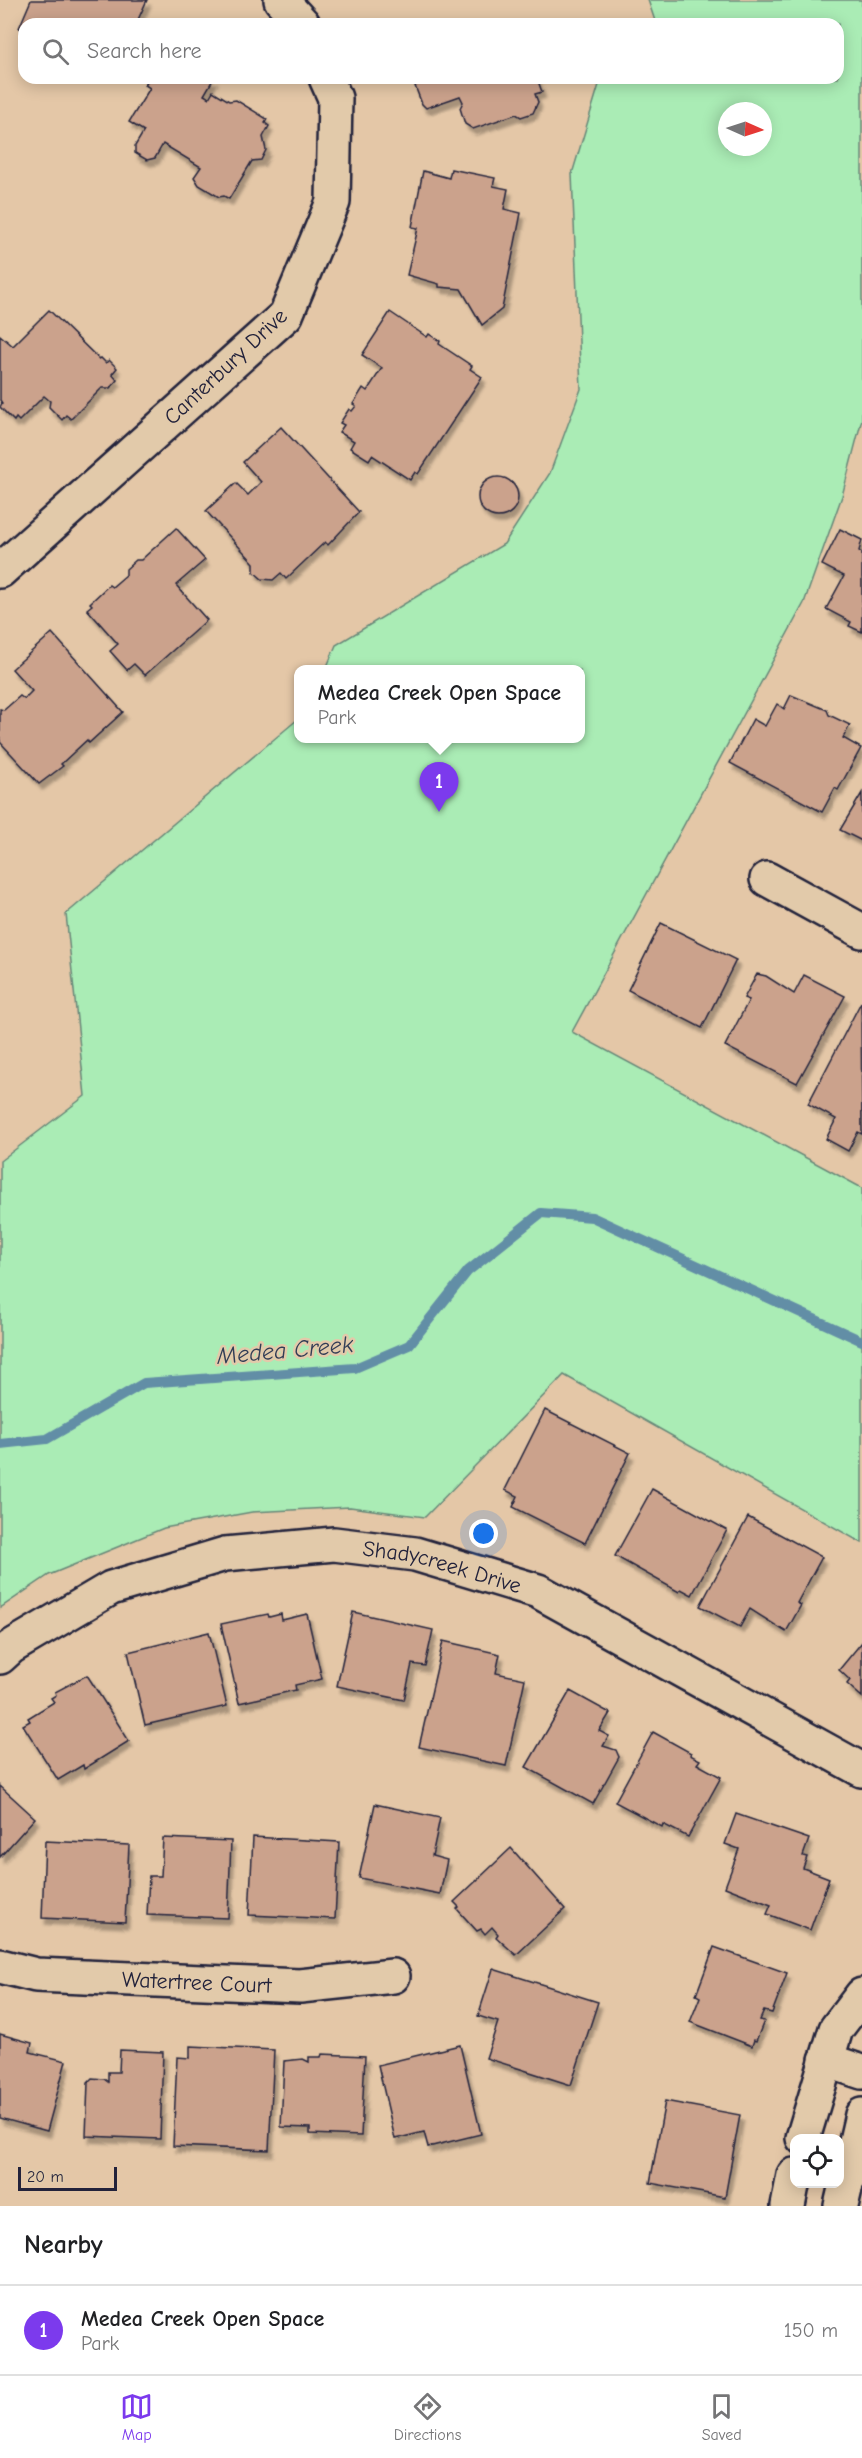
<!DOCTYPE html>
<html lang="en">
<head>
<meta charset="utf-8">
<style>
	:root { --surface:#fff; --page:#f2f2f2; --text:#202124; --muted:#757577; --line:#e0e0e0; --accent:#7c3aed }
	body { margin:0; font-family:"Comic Neue",sans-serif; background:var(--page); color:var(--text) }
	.controls { position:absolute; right:18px; bottom:18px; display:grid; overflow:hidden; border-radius:12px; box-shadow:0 3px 15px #0003 }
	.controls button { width:54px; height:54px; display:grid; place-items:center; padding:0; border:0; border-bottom:2px solid var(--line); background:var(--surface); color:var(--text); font:30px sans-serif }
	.compass { position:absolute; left:718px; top:102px; width:54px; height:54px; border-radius:50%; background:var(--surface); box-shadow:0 3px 15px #0003; rotate:93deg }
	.scale { position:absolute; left:18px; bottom:15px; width:99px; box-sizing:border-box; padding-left:6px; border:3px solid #22223b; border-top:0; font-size:16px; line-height:21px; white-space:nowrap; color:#22223b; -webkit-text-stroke:4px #e2caaa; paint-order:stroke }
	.you { position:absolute; left:484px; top:1534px; width:21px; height:21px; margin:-15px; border:4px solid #fff; border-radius:50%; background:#1a73e8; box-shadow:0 0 0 9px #1a73e833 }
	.badge { display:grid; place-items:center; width:39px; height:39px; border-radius:50%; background:var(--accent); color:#fff; font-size:20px; font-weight:700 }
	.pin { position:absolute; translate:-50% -50px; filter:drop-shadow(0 2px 3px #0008) }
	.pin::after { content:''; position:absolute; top:32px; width:21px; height:18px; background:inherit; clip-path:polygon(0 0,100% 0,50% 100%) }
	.popup { position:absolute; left:294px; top:665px; width:291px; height:78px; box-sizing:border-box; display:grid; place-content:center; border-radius:12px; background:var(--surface); filter:drop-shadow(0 2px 4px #0005); font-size:20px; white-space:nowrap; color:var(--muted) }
	.popup b { font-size:22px; color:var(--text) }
	.popup::after { content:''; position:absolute; left:50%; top:100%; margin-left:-12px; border:12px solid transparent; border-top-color:var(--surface) }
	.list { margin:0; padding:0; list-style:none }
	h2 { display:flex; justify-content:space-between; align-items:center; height:78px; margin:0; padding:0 24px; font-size:26px }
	h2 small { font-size:20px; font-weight:400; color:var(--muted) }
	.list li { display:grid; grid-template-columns:39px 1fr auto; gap:18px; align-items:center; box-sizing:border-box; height:90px; padding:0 24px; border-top:2px solid var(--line) }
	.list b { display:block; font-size:22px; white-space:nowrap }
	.list p { margin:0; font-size:20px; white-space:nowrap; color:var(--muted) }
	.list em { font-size:20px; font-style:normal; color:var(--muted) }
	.icon { flex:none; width:33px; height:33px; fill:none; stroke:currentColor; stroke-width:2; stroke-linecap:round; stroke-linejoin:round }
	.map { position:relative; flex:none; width:862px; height:2206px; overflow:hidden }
	.search { position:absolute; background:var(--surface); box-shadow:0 3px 15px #0003; left:18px; right:18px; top:18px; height:66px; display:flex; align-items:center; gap:15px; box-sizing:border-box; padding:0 21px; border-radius:18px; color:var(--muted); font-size:22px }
	.sheet { height:168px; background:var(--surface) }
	nav { display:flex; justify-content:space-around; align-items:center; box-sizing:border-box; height:84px; border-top:2px solid var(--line); background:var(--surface); font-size:16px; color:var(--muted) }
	nav a { display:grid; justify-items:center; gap:3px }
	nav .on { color:var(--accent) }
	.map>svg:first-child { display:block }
</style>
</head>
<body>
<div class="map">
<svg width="862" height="2206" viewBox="0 0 862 2206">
	<defs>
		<filter id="shadow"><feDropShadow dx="3.5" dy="6" stdDeviation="1.5" flood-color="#0004"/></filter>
	</defs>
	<rect width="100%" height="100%" fill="#e4c7a7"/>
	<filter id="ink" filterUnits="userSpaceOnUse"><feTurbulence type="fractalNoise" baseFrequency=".0167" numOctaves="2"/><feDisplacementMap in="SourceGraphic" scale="12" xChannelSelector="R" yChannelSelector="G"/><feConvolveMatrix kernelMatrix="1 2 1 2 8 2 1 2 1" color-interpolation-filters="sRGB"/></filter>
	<g filter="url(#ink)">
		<path fill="#aaecb5" stroke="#668778" stroke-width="1.5" fill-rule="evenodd" d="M648,0H862V419L842,496L804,603L572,1032L862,1188V1543L564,1375L425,1517L350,1507L252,1512L164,1528L49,1575L0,1608V1161L85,1096L66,914L298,719V738H580V670L326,669L336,645L504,544L550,473L581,389L572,174L601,78H838V24H656ZM727,111H763V147H727Z"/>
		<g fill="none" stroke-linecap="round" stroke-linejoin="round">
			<polyline stroke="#628ea6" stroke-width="10" points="0,1444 47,1439 144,1383 355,1368 409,1345 468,1271 541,1213 592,1217 862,1341"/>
		</g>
		<g fill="#cba28c" stroke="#22223b" stroke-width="1.5" filter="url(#shadow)">
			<polygon points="31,0 147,0 136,24 24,24 24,30 19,28"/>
			<polygon points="149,78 214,78 204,95 209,98 213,91 229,101 236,100 267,119 265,123 269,126 263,137 266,150 261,160 252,161 229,199 224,196 219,197 199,185 194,177 201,167 163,144 155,158 147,160 135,153 135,146 144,131 129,122 150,88 145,85"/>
			<polygon points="416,78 537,78 542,92 535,94 538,102 533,113 521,117 516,114 473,129 465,124 460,108 463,102 460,96 426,108 422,104 415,86 418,84"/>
			<polygon points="451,169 495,178 493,186 508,189 504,209 521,213 502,309 482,325 461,289 439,287 439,284 407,275 418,228 412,227 423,171 449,178"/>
			<polygon points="49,310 99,359 101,358 106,363 109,360 117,368 112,374 117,380 110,388 102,388 71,419 66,415 62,420 49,407 50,401 44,396 19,421 16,418 14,421 0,407 2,403 0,400 0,335 13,346"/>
			<polygon points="390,312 427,337 429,334 440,341 439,344 472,366 470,369 482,377 418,474 415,472 410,480 372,455 369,460 350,448 354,441 339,432 344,425 340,423 349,409 352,411 356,406 353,404 363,388 367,391 382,368 362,355"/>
			<polygon points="281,427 359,512 328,545 325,542 286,579 281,573 273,580 262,579 254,572 254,563 206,511 236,483 248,495 261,482 243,462"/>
			<circle cx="498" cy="497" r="20"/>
			<polygon points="176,528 205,560 176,585 207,620 145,675 134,664 127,670 110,651 118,644 87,609 92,605 90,603 109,585 112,587 126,575 126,569 136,560 141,560"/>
			<polygon points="840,529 862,540 859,551 862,553 862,632 849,626 851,622 826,609 844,576 822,565"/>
			<polygon points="52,633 123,712 89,743 87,740 61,764 63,766 39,784 0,742 0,709 4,710 20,696 24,699 32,691 12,669"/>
			<polygon points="791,695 827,710 829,715 850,725 843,738 861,748 838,790 835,788 822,812 730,763 753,719 765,726 777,704 784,709"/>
			<polygon points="862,793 862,841 840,830"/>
			<polygon points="661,923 736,960 702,1028 628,990"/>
			<polygon points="757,974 766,976 794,994 804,975 845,996 797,1083 725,1046 749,1000 744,998"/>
			<polygon points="861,1002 862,1134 858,1132 848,1151 826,1139 836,1119 808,1104"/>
			<polygon points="545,1410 630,1453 585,1543 513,1507 518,1496 505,1490"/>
			<polygon points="652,1489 727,1530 692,1595 681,1589 679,1592 615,1556"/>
			<polygon points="748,1517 822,1557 797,1603 801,1605 786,1632 750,1609 740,1627 700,1606"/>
			<polygon points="353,1612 433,1630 425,1666 412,1664 404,1700 337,1686"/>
			<polygon points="268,1614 269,1617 281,1614 282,1620 307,1614 322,1679 295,1685 296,1690 239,1703 221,1624"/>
			<polygon points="209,1632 227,1706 145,1725 128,1652"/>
			<polygon points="443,1641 500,1654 496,1673 525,1679 506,1766 419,1747"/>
			<polygon points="862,1642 862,1697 847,1684 850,1680 839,1670"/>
			<polygon points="87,1675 129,1741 84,1769 83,1765 58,1780 23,1725 30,1721 28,1718 54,1702 51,1698 56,1695 55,1692"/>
			<polygon points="570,1691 610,1713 599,1731 609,1736 603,1746 616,1750 619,1757 593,1804 526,1767"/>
			<polygon points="653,1732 691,1753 690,1755 700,1760 697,1764 721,1777 688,1837 663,1824 662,1827 615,1802"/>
			<polygon points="0,1786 35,1818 0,1857"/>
			<polygon points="375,1804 440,1818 432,1856 447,1860 440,1894 359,1878"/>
			<polygon points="736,1814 809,1839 803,1856 807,1857 803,1868 829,1878 810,1930 767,1914 771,1905 725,1887 739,1849 725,1844"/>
			<polygon points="253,1837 339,1842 335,1919 249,1915"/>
			<polygon points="163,1838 231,1841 228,1918 147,1915 149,1876 161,1876"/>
			<polygon points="45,1841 129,1845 125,1922 42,1918"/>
			<polygon points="511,1848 565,1909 516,1955 496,1937 498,1934 492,1927 485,1934 481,1929 477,1931 457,1909 459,1907 454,1902"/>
			<polygon points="714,1947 787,1973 772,2013 764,2011 760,2020 764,2021 756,2041 754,2040 752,2046 690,2022 700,1997 696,1995"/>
			<polygon points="493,1969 598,2002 571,2085 486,2058 498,2022 478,2016"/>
			<polygon points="0,2034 32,2043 30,2052 66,2061 47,2131 0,2118"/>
			<polygon points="460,2045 481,2134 428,2147 424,2132 395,2139 378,2065"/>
			<polygon points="190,2046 274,2050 269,2150 173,2146 177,2057 190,2058"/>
			<polygon points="120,2050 163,2052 160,2139 86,2136 88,2082 92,2078 104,2079 108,2082 108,2072 119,2072"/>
			<polygon points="322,2054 365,2056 361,2136 310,2134 310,2128 281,2127 284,2061 303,2059 309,2062 309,2057 321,2057"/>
			<polygon points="665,2101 740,2115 725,2197 650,2183"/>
		</g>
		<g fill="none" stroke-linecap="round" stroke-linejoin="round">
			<defs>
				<g id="minor">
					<polyline points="281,0 303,24"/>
					<polyline points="0,571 286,315 333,202 335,98 326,78"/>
					<polyline points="767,879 862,931"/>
					<path id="s1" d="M0,1657L11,1647L111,1588L225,1554L334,1544L415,1554L538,1591L862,1770"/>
					<path id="s2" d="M0,1966L36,1975L300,1986L393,1976"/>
					<polyline points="826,2060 862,2072"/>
					<polyline points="803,2138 836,2029 862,1995"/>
					<polyline points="788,2206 794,2175"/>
					<polyline points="841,2206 862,2115"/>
				</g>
			</defs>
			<use href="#minor" stroke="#22223b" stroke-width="38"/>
			<use href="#minor" stroke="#e2caaa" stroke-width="33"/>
		</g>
	</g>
	<g text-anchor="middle" stroke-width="5" stroke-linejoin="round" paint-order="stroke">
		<g font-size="22" fill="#22223b" stroke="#e2caaa">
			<text transform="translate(225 366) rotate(-43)" y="8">Canterbury Drive</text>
			<text dy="8" stroke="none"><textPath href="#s1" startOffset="470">Shadycreek Drive</textPath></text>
			<text dy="8" stroke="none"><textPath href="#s2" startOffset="198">Watertree Court</textPath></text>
		</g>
		<g font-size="24" font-style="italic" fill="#323d56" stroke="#e2caaa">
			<text transform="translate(285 1350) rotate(-5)" y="8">Medea Creek</text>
		</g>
	</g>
</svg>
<div class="controls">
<button><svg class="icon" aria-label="locate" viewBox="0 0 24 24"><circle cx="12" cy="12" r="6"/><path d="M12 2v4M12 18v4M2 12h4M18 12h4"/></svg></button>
</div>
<svg class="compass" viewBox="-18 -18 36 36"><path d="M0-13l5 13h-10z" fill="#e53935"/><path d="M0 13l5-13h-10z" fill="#757577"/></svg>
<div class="scale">20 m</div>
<div class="you"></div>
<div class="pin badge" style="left:439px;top:812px">1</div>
<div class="popup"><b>Medea Creek Open Space</b>Park</div>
<div class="search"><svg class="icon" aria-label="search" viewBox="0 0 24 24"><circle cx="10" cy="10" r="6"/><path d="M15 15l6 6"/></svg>Search here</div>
</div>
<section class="sheet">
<h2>Nearby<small></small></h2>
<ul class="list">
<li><span class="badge">1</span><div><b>Medea Creek Open Space</b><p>Park</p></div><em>150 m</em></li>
</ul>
</section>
<nav>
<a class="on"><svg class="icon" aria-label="map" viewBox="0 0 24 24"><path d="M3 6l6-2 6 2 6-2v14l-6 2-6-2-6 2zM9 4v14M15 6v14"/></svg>Map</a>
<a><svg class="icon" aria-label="directions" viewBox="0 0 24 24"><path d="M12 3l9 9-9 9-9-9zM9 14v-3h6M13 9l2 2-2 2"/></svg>Directions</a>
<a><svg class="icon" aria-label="saved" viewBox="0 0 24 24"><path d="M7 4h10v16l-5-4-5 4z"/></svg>Saved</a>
</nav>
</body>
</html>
